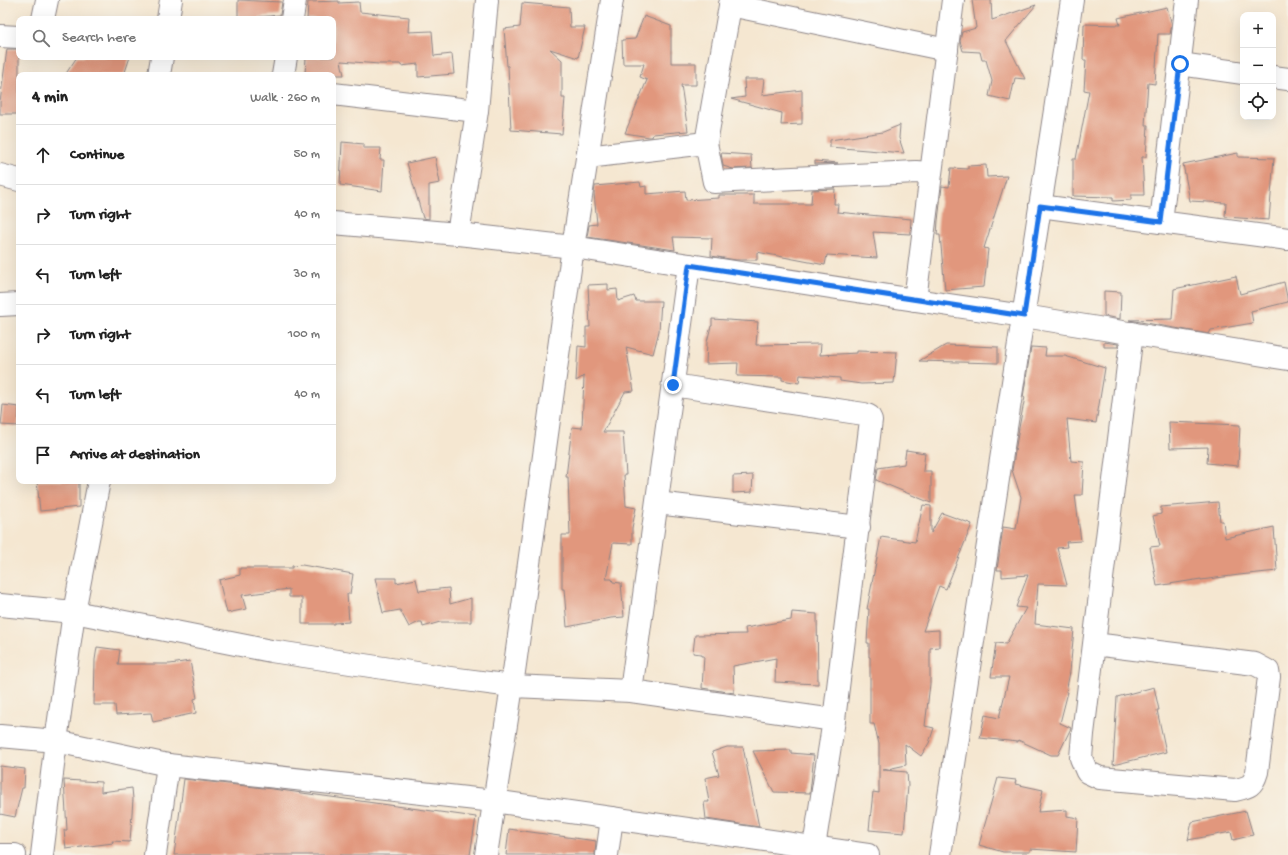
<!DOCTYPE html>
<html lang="en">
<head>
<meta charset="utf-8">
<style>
	:root { --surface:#fff; --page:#f6f6f6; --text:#222; --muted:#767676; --line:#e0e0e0 }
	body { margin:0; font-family:"Gochi Hand",sans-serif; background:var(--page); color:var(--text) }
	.controls { position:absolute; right:12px; top:12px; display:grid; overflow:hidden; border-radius:8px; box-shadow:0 4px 16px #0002 }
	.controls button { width:36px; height:36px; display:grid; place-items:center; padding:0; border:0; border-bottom:1px solid var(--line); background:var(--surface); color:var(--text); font:20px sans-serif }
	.stop { position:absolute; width:12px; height:12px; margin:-9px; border:3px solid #1a73e8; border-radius:50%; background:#fff }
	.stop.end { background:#1a73e8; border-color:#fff; box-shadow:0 1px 4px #0008 }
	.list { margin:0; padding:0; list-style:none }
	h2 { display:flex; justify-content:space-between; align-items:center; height:52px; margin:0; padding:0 16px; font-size:17px }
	h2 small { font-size:13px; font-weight:400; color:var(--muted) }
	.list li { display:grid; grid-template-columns:26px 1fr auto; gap:12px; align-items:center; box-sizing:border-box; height:60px; padding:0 16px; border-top:1px solid var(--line) }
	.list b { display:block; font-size:15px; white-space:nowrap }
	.list em { font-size:13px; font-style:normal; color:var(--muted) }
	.icon { flex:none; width:22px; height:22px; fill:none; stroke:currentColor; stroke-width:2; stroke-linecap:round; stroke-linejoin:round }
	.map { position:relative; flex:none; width:1288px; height:855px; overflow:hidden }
	.search { position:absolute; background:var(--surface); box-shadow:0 4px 16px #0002; left:16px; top:16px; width:320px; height:44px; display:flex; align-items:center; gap:10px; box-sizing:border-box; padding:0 14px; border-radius:8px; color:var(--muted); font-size:15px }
	.panel { position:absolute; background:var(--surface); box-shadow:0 4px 16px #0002; left:16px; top:72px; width:320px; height:412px; border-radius:8px }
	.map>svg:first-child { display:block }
</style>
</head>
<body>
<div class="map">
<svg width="1288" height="855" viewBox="0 0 1288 855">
	<rect width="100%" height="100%" fill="#f7f3e8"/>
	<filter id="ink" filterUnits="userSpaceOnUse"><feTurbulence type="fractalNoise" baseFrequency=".025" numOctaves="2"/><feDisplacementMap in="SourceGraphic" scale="8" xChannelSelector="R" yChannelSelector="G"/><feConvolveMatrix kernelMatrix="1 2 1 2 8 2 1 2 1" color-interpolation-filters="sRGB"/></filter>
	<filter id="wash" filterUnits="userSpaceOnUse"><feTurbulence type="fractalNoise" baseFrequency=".012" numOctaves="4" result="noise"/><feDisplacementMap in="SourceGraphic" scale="16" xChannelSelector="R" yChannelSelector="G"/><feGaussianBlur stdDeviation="0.9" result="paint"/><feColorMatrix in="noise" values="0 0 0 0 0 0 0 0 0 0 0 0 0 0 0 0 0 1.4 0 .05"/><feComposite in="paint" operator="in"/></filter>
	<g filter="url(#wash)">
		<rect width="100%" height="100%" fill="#f5e7d1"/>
		<g id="blocks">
			<g fill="#e1977d">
				<polygon points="238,0 282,2 280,15 259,17 259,19 238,19"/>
				<polygon points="972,0 991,0 992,20 1036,5 1006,41 1025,79 1015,78 1010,101 989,96 992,81 986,60 982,60 980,52 963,51 960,41 962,32 976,28"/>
				<polygon points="339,1 339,3 359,2 360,12 409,17 408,32 432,31 434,56 452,54 454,74 418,77 418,64 401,66 401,64 379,64 341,61 344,75 305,75 306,57 333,57 333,19 307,19 308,2"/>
				<polygon points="522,3 569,7 570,27 585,27 578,58 550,49 562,60 562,98 565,98 562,134 511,130 508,66 507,66 504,29 520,27"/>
				<polygon points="1167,7 1172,25 1170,34 1158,34 1155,84 1148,83 1145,125 1148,125 1146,157 1142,157 1144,195 1131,195 1131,200 1113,201 1113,197 1073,196 1073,159 1076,159 1089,91 1084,90 1086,60 1083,60 1084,24 1120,25 1118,18"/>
				<polygon points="644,16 671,26 671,63 696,63 696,85 681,85 688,131 653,134 652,137 649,137 625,133 647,80 640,77 644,64 623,64 622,40 635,39"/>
				<polygon points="7,49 19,49 19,114 0,114 0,102"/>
				<polygon points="77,57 130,57 124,75 65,75"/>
				<polygon points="744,79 764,79 762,95 802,90 802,124 781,125 782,113 731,99 745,97"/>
				<polygon points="900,125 899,138 904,153 830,147 830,140 883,132"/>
				<polygon points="342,142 364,144 364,148 381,148 380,160 384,160 382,191 340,185"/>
				<polygon points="721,153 751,155 752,168 733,169 723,166"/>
				<polygon points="1238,153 1238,157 1274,158 1269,220 1225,217 1226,203 1190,201 1183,164"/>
				<polygon points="435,157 440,183 429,185 429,219 423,218 407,163"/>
				<polygon points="815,161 838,163 815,164"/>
				<polygon points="986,165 987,177 1007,176 984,248 988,249 984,287 945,290 940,235 937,235 938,221 942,186 949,187 951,168 968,169 968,166"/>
				<polygon points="640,182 641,187 646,186 646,194 685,191 686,200 719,198 719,195 754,195 754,204 811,204 812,190 835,189 834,204 838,204 837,212 911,219 910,234 873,232 877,258 827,255 825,265 757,252 757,260 736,260 711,256 712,238 673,237 675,250 587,237 589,225 597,224 594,193 595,186"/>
				<polygon points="1236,276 1240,294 1284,282 1288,302 1251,311 1253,323 1211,330 1209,334 1129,320 1172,319 1174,289"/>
				<polygon points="608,284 608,290 617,289 618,301 634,296 636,301 661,301 659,331 653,354 626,347 634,391 625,392 603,432 623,432 626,475 624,475 626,506 636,508 632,528 632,544 613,543 606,579 612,579 613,582 621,583 624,617 611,618 567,627 564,589 562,589 562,535 570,535 568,477 566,477 572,427 582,428 584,376 576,381 578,346 586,347 586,327 590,327 588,285"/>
				<polygon points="1104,291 1121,292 1120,319 1104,316"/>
				<polygon points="712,319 758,322 756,345 821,344 820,355 857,353 857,351 897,352 894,383 861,384 840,381 840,378 800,375 799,383 782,380 782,377 737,376 738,363 706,364 707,342 711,326 712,326"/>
				<polygon points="1104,342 1118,344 1118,347 1104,347"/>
				<polygon points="946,345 998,347 998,363 919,361"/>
				<polygon points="1031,347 1046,348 1045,356 1065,356 1105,368 1096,423 1067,419 1071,461 1084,462 1082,495 1075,495 1081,541 1066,542 1067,547 1057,548 1067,585 1038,584 1035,624 1074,629 1070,672 1066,692 1068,692 1060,723 1071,728 1058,755 1051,755 1018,740 1018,742 980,738 985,715 999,718 1009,677 991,677 996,643 1006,644 1026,608 1016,607 1028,575 1002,577 1002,570 997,570 1003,527 1016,529 1021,497 1012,470 1019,428 1025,397 1023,397"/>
				<polygon points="3,405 19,407 18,426 1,425"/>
				<polygon points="1169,422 1240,425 1238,466 1207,463 1208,447 1170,448"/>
				<polygon points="906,450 925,453 923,471 931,471 931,503 876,480 878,468 904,464"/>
				<polygon points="753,475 752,492 733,493 733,476"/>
				<polygon points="37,481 79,481 79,507 40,511"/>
				<polygon points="1218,502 1220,521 1223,521 1225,538 1274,527 1277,571 1239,575 1201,580 1201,579 1157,586 1150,547 1160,546 1153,516 1161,514 1161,507"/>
				<polygon points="923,505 931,506 931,533 942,513 972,524 946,589 939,586 923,631 939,630 939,647 930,648 930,684 925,726 934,728 929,743 921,756 905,744 906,765 883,770 907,772 908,786 904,833 869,830 873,792 879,793 879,744 874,724 870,724 870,657 869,657 869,643 867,643 869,609 867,609 881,537 915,542"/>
				<polygon points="302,565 353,574 350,594 347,594 349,622 334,623 334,624 302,624 302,597 289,597 289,589 242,595 246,609 227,613 219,580 240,575 240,568 292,568 292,566"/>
				<polygon points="375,578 396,578 396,583 416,579 419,591 449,588 450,604 471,598 471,622 440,622 423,627 422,622 419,622 409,627 400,610 383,613"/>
				<polygon points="792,612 817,614 818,684 775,682 776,658 733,666 734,693 702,688 704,656 701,656 701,654 693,653 695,635 746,634 745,628 791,620"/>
				<polygon points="97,647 120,650 118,664 170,664 190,661 197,698 194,699 196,713 153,722 151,713 116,715 115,705 94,705 95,660"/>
				<polygon points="1154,687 1159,710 1157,710 1166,752 1113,765 1117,697"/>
				<polygon points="727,747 743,747 759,827 706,819 704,802 709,802 705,778 719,775 712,752"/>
				<polygon points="791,750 791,753 814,755 810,793 774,792 753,751"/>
				<polygon points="0,766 25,769 24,788 22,788 15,817 0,814"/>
				<polygon points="998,778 1016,780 1015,784 1043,790 1038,812 1067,810 1067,816 1078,818 1076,852 1030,849 1030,852 1003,852 979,845"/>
				<polygon points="184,779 273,789 476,817 470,855 174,855"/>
				<polygon points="64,780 101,782 101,792 132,788 133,799 130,842 112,841 113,843 66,849 64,830 67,830"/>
				<polygon points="1246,811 1253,835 1233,840 1231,832 1188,840 1192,822"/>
				<polygon points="509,829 596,841 595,855 506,855"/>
			</g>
		</g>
	</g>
	<g filter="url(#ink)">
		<use href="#blocks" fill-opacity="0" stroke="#8c8486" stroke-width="1"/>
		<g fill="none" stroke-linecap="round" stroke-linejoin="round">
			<defs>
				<g id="minor">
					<polyline points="730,5 947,50"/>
					<polyline points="43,19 47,0"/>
					<polyline points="168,19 171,0"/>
					<polyline points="292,19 295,0"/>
					<polyline points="0,36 19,37"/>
					<polyline points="1180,64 1243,73"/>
					<polyline points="159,75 162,57"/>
					<polyline points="283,75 286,57"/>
					<polyline points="1273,77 1288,79"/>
					<polyline points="333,94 477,111"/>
					<polyline points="706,143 731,0"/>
					<polyline points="587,157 706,143 714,182 916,172 930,173"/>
					<polyline points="0,175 19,180"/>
					<polyline points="1040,206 1288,239"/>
					<polyline points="1161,222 1187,0"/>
					<polyline points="333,223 458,234 573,247 915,300 1024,316 1288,359"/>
					<polyline points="458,234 477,111 487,0"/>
					<polyline points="915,300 953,0"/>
					<polyline points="0,305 19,304"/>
					<polyline points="673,385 864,414 869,416 871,420 834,720 814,847"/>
					<polyline points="657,503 859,527"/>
					<polyline points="0,605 74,612 271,651 450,678 512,686 631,691 834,720"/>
					<path d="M1094,644L1255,664L1268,671L1269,677L1257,772C1253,786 1249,787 1235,790L1100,778L1087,772L1081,758L1083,734L1132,333"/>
					<polyline points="631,691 689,265"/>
					<polyline points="0,736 56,741 168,765 494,801 868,855"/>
					<polyline points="0,855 15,855"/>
					<polyline points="42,855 56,741 74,612 99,481"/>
					<polyline points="155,855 168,765"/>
					<polyline points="486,855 512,686 573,247 612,0"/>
					<polyline points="607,855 612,818"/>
					<polyline points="940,855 1072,0"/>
				</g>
			</defs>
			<use href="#minor" stroke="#8c8486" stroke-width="24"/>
			<use href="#minor" stroke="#fff" stroke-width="22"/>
		</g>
	</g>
	<g fill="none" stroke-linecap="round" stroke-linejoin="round" filter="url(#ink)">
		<polyline stroke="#1a73e8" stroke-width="5" points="673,385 689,265 1024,316 1040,206 1161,222 1180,64"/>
	</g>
</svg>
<div class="controls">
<button>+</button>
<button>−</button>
<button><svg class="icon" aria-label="locate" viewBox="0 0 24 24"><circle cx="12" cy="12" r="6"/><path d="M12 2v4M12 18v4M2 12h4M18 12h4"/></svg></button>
</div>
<div class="stop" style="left:1180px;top:64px"></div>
<div class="stop end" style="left:673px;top:385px"></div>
<div class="search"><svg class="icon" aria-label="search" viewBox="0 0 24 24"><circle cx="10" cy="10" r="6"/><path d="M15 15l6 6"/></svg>Search here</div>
<section class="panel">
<h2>4 min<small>Walk · 260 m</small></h2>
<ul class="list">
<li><svg class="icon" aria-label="ahead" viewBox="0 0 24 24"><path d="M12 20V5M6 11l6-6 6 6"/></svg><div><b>Continue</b></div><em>50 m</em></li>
<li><svg class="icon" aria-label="right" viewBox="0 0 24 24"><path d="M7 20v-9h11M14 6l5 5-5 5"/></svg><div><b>Turn right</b></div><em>40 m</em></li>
<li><svg class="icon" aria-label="left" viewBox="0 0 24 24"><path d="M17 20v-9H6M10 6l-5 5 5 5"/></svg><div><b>Turn left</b></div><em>30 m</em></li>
<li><svg class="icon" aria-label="right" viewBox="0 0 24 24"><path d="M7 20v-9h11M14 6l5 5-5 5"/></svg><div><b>Turn right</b></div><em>100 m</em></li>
<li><svg class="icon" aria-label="left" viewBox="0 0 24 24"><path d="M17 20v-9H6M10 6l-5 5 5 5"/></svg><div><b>Turn left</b></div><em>40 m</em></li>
<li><svg class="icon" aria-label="arrive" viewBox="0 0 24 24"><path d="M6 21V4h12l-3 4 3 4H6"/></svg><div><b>Arrive at destination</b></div></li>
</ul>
</section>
</div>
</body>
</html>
